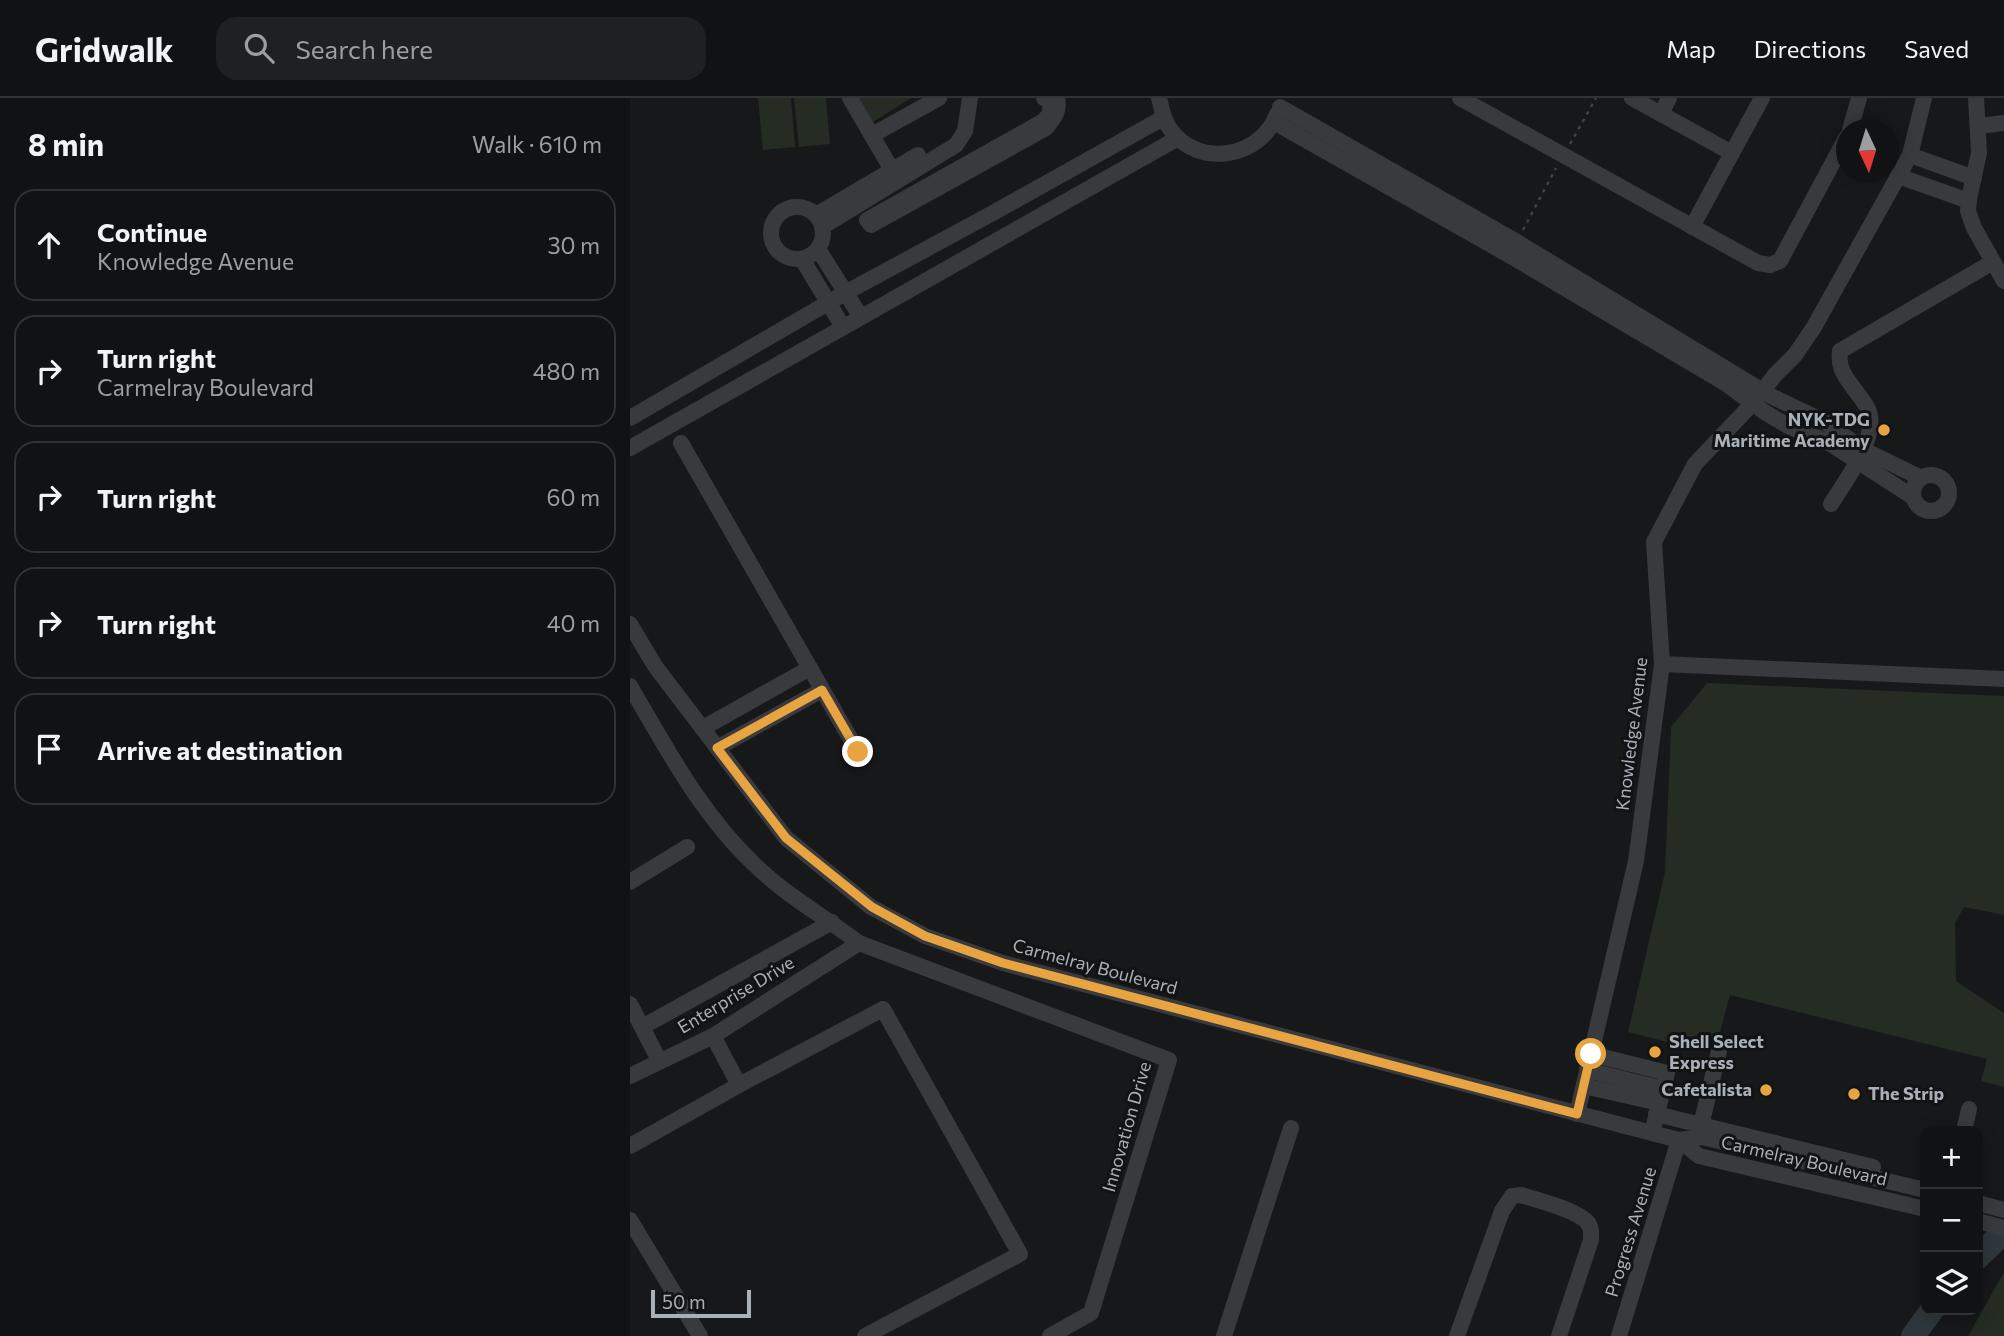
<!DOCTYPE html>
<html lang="en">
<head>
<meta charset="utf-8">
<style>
	:root { --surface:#111213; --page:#1e2021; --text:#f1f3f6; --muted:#9c9ea0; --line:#303233 }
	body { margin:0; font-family:Commissioner,sans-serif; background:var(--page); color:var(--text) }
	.controls { position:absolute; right:21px; bottom:21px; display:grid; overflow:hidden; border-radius:14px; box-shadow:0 4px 18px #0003 }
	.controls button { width:63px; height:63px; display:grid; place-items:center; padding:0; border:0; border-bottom:2px solid var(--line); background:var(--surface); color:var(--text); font:35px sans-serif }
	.compass { position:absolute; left:1206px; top:21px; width:63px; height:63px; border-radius:50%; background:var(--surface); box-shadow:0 4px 18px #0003; rotate:176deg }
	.scale { position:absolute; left:21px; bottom:18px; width:100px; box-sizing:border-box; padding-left:7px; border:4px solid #aab0b8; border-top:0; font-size:19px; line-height:24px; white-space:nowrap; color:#aab0b8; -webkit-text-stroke:5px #121314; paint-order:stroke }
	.stop { position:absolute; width:21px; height:21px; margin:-16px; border:5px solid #e8a441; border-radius:50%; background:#fff }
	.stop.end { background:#e8a441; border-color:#fff; box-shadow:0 2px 7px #0008 }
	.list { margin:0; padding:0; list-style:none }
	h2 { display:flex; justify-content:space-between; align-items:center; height:91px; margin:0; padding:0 28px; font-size:30px }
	h2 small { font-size:23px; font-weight:400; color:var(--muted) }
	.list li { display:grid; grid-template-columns:46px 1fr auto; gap:21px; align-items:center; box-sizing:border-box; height:112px; margin:0 14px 14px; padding:0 14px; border:2px solid var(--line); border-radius:21px }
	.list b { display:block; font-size:26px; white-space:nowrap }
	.list p { margin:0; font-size:23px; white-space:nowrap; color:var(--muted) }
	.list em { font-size:23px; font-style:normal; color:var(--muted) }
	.icon { flex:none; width:38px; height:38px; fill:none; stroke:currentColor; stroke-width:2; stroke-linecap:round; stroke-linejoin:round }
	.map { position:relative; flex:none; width:1374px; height:1238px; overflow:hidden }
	header { display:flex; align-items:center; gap:42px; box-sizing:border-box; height:98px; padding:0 35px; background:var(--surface); border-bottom:2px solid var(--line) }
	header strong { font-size:33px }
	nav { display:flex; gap:38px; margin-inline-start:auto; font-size:24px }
	.search { width:490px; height:63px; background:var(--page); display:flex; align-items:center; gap:18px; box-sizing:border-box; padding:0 24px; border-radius:21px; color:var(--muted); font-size:26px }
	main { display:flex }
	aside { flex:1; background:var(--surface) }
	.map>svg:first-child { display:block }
</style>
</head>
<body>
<header>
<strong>Gridwalk</strong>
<div class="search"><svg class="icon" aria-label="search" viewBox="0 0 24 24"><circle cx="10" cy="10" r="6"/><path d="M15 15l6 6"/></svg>Search here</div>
<nav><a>Map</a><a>Directions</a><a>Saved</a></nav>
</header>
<main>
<aside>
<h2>8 min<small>Walk · 610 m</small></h2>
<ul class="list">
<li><svg class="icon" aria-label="ahead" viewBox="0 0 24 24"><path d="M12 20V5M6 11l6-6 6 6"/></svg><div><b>Continue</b><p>Knowledge Avenue</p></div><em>30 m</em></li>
<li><svg class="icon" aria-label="right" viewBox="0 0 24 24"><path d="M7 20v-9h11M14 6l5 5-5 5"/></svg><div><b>Turn right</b><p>Carmelray Boulevard</p></div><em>480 m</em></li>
<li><svg class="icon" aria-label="right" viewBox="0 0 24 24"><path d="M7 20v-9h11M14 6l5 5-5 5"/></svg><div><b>Turn right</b></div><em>60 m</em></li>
<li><svg class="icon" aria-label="right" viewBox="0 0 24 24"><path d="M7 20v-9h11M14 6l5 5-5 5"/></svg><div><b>Turn right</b></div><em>40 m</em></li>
<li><svg class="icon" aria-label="arrive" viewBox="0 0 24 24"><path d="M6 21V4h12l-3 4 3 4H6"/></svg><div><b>Arrive at destination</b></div></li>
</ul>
</aside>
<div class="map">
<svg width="1374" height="1238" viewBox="0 0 1374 1238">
	<rect width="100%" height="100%" fill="#171819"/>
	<g fill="#242c24">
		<polygon points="128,0 161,0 165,49 133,52"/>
		<polygon points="164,0 196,0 200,46 169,49"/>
		<polygon points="229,0 281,0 243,24"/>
		<polygon points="1077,585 1374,598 1374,817 1334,809 1325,825 1326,883 1374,915 1374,989 1351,983 1357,961 1100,897 1088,942 1067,936 1064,951 998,934 1035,774 1041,629"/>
		<polygon points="1374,1174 1374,1238 1338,1238"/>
	</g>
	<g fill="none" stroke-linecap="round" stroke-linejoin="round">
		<g stroke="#2e373d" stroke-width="24">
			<polyline points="1348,1159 1374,1134"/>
			<polyline points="1283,1238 1302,1212"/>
		</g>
		<g stroke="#3f4145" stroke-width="2.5" stroke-dasharray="3.5 5" stroke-linecap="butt">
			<polyline points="940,46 966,0"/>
			<polyline points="893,132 926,70"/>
		</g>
		<g stroke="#393a3e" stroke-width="16">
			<polyline points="220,0 266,79"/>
			<path d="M414,0L419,2C422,13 420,17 412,24L237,122L241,127L416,30C424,20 430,13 427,0"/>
			<path d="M529,0C532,11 533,22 540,31C568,71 631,60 647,16"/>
			<polyline points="830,0 1128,165 1140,167 1150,163 1216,40"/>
			<polyline points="1002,0 1102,55 1132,0"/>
			<polyline points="1346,0 1349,55 1339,101 1338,113 1344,130 1374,183"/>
			<polyline points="650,9 887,144 1141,298 1195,324 1234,352 1291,380"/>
			<polyline points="1031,16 1039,0"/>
			<polyline points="644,24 879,157 1095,285 1136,315 1160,329 1196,343 1283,399"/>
			<polyline points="1348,28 1374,25"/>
			<polyline points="1220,32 1229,0"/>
			<polyline points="242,37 309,0"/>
			<polyline points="1280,57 1344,80"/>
			<polyline points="1268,78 1339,103"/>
			<circle cx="167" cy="135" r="26"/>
			<polyline points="186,117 288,57"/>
			<polyline points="192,129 326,47 335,33 340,0"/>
			<polyline points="1062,129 1102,55"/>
			<polyline points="188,151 231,219"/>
			<polyline points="172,161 213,229"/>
			<polyline points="0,320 215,195 361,116 533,20"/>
			<polyline points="51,345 228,654"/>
			<polyline points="0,350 548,40"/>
			<circle cx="1301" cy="395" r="18"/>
			<path d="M1201,406C1215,383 1250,338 1238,311C1234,303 1227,295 1222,288C1213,276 1208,268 1210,253L1363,164"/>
			<polyline points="0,526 25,568 156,740 241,809 295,838 373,865 1022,1035 1049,1042 1072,1039 1295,1092"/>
			<polyline points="1032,566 1374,581"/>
			<path d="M0,588C37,651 72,718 126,768C157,798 195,819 229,845L539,962L461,1215L420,1238"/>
			<polyline points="73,630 180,570"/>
			<polyline points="87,650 192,592"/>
			<polyline points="0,784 57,749"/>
			<polyline points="0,906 29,962"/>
			<polyline points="12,929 202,824"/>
			<polyline points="83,938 109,987"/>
			<polyline points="1089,953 1071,1027 1243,1069"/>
			<polyline points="961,956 1037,975 1022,1035"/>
			<polyline points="957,972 1033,991"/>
			<polyline points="0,978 83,938 229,845"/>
			<polyline points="954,988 1029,1005"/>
			<polyline points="947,1016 1006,763 1032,566 1024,444 1065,366 1123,305 1145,277 1165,257 1184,229 1280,57 1294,0"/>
			<polyline points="1026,1016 1071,1027"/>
			<polyline points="1334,1033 1339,1011"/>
			<polyline points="1049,1042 1069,1058 1295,1111"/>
			<polyline points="0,1048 109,987 253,911 390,1156 235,1238"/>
			<polyline points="1348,1105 1374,1112"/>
			<polyline points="0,1122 70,1238"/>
			<polyline points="1348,1123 1374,1130"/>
			<polyline points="594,1238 661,1030"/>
			<path d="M827,1238L872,1113L882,1098L891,1097C907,1102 948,1112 958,1125C962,1130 961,1136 961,1142L929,1238"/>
			<polyline points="989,1238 1049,1042"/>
		</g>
	</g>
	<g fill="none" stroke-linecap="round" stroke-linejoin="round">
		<polyline stroke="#e8a441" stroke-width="9" points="228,654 192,592 87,650 156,740 242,809 295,838 373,865 947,1016 961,956"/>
	</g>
	<g fill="#e8a441" stroke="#121314" stroke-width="2.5">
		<circle cx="1254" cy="332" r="7"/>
		<circle cx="1025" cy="954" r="7"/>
		<circle cx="1136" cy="992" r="7"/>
		<circle cx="1224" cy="996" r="7"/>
	</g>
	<g text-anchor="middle" stroke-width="6" stroke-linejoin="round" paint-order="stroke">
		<g font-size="18" font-weight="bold" fill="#aab0b8" stroke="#121314" text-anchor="end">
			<text x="1240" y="328">NYK-TDG<tspan x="1240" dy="21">Maritime Academy</tspan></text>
			<text x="1039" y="950" text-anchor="start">Shell Select<tspan x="1039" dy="21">Express</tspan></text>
			<text x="1122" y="998">Cafetalista</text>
			<text x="1238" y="1002" text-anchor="start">The Strip</text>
		</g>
		<g font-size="18" fill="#aab0b8" stroke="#121314">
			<text transform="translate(1002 636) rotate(-83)" y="6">Knowledge Avenue</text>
			<text transform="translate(465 869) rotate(15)" y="6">Carmelray Boulevard</text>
			<text transform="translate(106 897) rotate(-31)" y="6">Enterprise Drive</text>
			<text transform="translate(497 1029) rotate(-74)" y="6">Innovation Drive</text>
			<text transform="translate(1174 1063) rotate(13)" y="6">Carmelray Boulevard</text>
			<text transform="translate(1001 1134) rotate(-73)" y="6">Progress Avenue</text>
		</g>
	</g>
</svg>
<div class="controls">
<button>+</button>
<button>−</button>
<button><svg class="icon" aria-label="layers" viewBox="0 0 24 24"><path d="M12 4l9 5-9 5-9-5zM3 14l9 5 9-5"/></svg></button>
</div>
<svg class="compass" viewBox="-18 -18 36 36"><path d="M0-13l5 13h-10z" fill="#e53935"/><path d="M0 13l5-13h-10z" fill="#9c9ea0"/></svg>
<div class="scale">50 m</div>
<div class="stop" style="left:961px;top:956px"></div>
<div class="stop end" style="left:228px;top:654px"></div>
</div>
</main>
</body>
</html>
